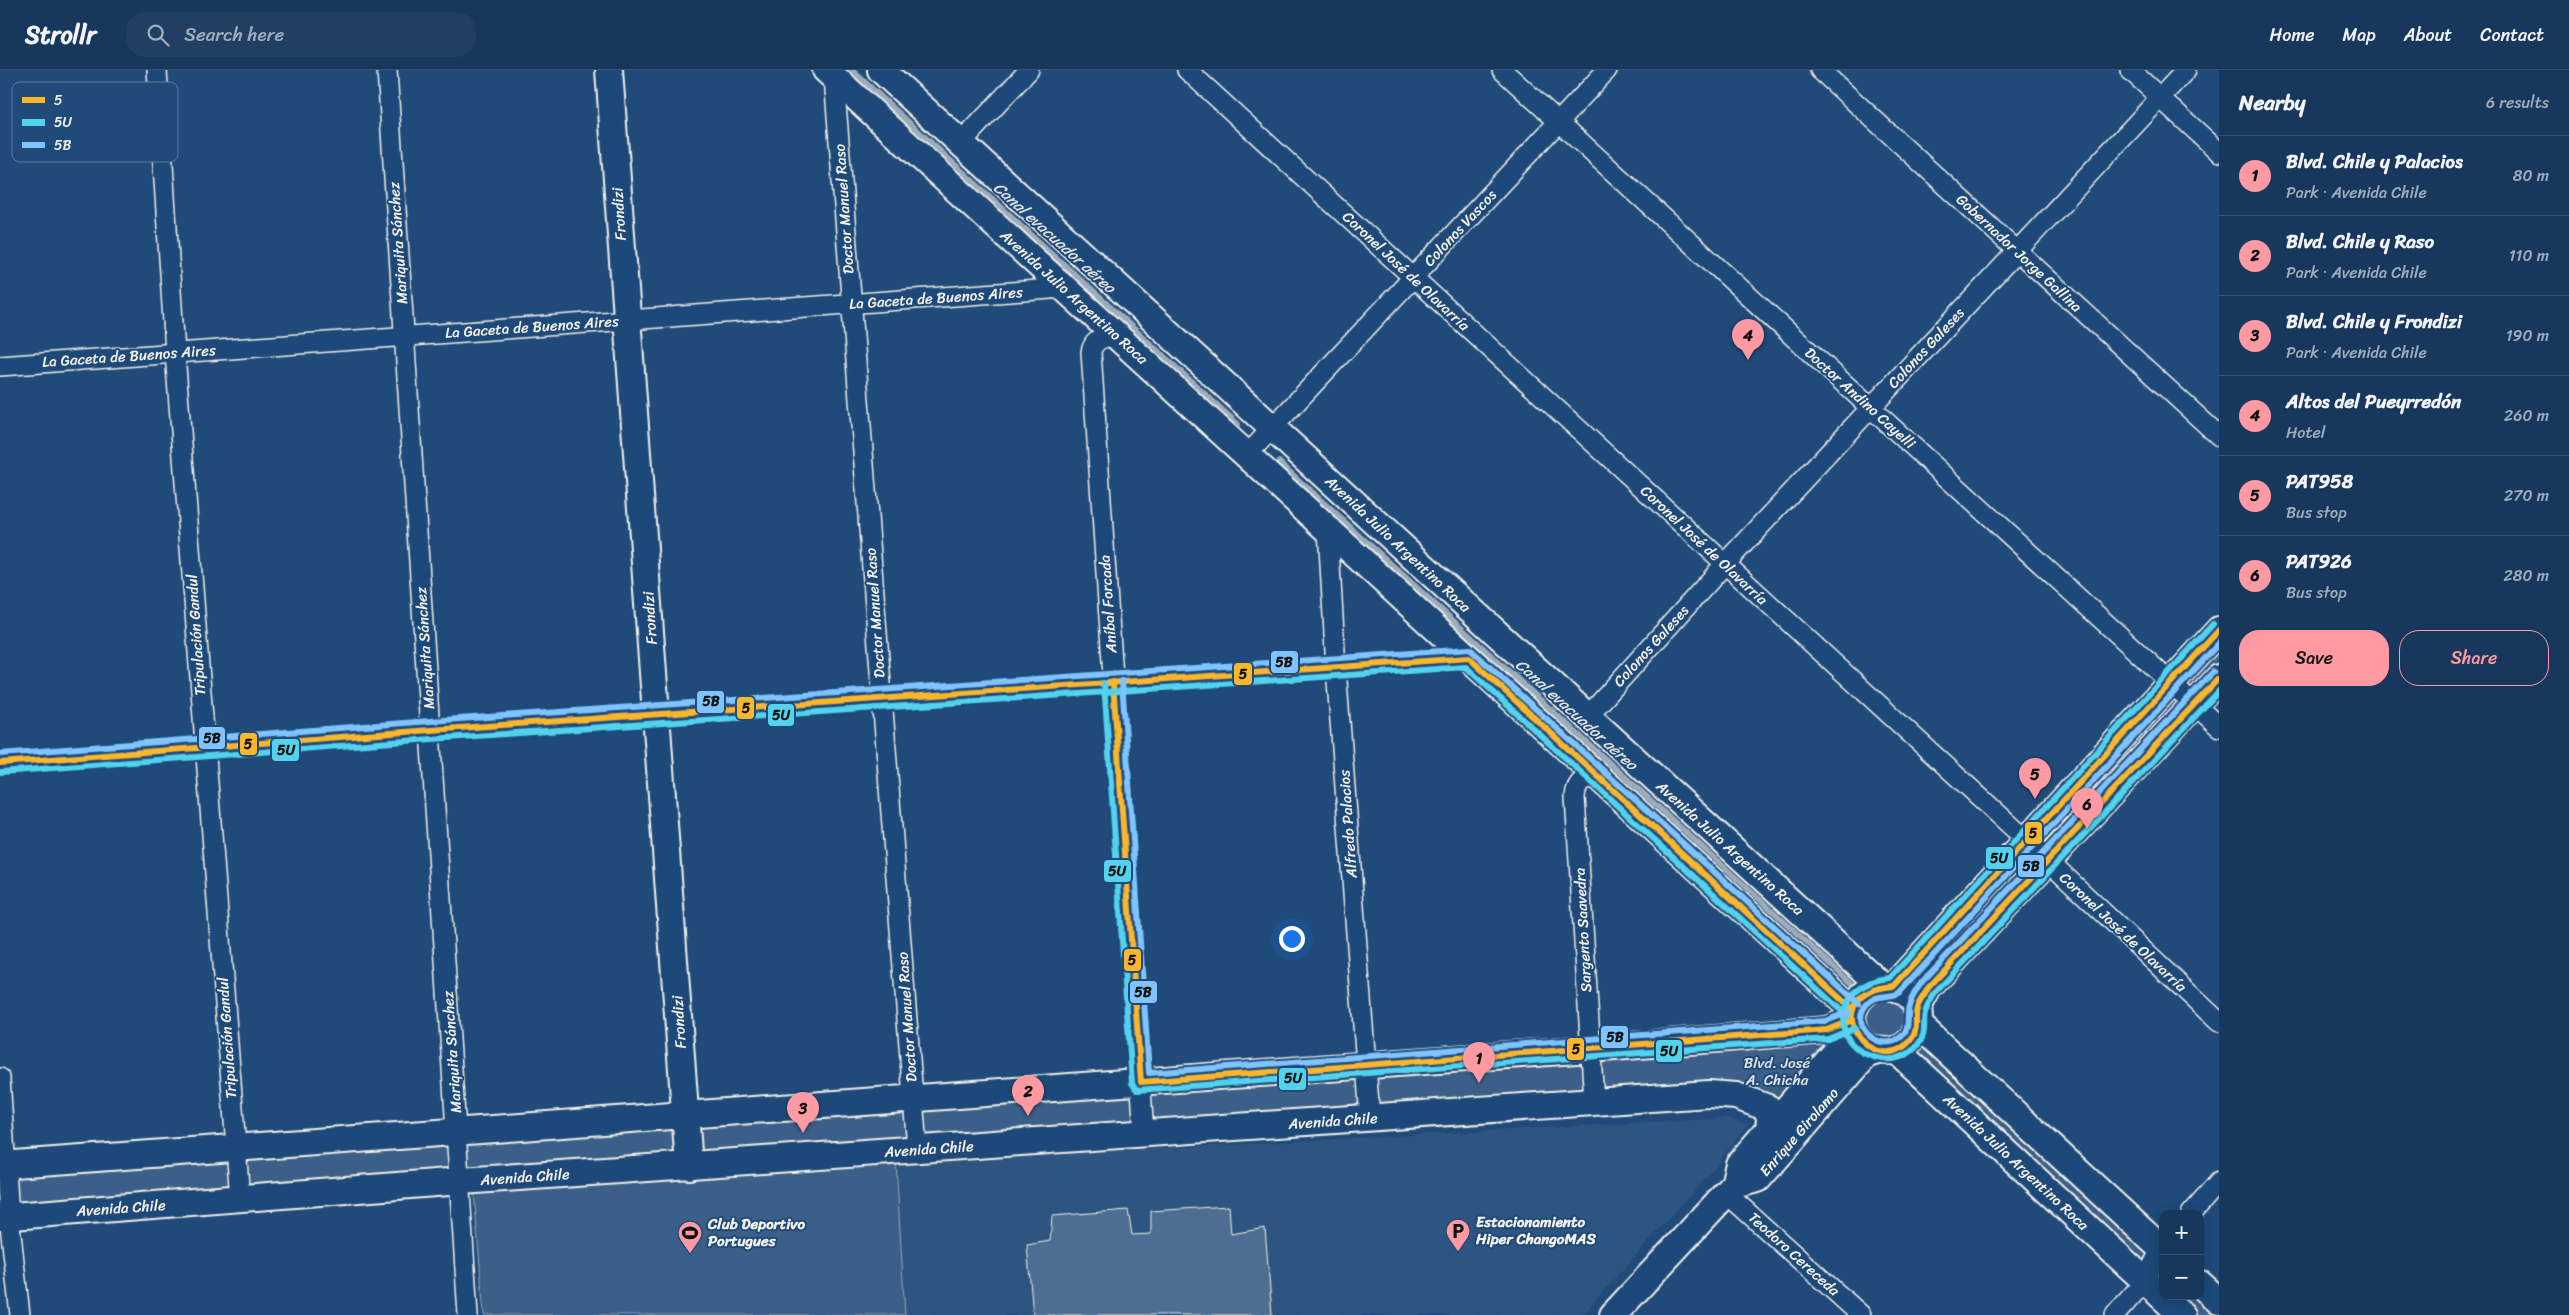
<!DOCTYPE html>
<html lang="en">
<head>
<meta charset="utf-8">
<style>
	:root { --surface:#17385c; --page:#203f62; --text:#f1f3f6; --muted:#9eacbb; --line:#365272; --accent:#ff9aa2 }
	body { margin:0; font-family:Sriracha,sans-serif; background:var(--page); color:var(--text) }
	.controls { position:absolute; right:15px; bottom:15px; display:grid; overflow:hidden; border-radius:10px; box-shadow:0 2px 12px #0003 }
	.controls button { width:45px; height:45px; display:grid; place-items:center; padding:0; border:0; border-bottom:1px solid var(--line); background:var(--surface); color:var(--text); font:25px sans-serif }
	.you { position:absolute; left:1291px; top:868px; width:18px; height:18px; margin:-12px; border:4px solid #fff; border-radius:50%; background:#1a73e8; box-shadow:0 0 0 8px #1a73e833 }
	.badge { display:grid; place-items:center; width:32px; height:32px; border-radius:50%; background:var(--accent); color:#111; font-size:16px; font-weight:700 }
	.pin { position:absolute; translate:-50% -41px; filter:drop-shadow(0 1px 2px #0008) }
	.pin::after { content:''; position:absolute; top:26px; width:18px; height:15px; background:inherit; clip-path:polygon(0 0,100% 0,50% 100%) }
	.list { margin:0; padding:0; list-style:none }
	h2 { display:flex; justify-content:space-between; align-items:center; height:65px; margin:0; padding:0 20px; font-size:21px }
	h2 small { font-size:16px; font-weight:400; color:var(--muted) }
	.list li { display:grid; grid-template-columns:32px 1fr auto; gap:15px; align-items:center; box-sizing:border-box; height:80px; padding:0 20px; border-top:1px solid var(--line) }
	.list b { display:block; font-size:19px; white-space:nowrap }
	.list p { margin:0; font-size:16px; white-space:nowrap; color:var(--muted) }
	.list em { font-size:16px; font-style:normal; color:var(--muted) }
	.actions { display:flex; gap:10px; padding:15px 20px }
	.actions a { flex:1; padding:11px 0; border:1px solid var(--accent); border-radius:20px; text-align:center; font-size:18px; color:var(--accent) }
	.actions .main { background:var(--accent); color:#111 }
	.icon { flex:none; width:28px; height:28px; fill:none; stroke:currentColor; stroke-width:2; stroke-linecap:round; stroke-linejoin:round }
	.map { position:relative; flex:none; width:2219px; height:1245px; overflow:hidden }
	header { display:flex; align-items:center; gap:30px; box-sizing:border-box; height:70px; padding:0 25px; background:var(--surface); border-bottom:1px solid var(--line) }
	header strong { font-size:24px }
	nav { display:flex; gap:28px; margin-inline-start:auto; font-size:18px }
	.search { width:350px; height:45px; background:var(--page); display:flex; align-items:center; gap:12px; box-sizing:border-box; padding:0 18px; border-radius:20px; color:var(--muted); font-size:19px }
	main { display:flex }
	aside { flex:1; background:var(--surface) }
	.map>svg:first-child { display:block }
</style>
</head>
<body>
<header>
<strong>Strollr</strong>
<div class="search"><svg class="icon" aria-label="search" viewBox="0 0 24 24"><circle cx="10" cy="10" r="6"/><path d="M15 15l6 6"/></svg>Search here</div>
<nav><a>Home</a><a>Map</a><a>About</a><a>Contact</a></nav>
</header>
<main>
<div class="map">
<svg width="2219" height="1245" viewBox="0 0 2219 1245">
	<rect width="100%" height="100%" fill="#1f4a7a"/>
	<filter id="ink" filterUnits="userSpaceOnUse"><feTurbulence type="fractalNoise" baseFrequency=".02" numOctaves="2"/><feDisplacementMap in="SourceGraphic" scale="10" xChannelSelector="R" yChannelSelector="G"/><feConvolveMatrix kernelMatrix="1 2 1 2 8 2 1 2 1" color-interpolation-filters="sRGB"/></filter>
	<g filter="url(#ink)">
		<polygon fill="#2d5581" points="1727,1048 1748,1054 1711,1102 1582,1245 905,1245 896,1093"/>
		<g fill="#3a5f88" stroke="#97a8b8">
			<polygon points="2219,560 2219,608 1917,939 2163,1180 2163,1226 2200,1226 2219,1231 2219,1245 2182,1245 1895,980 1769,1059 1753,1031 0,1147 0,1095 1827,960 1881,915"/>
			<polygon points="896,1093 905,1245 484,1245 474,1124"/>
		</g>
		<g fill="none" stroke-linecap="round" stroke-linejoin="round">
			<g stroke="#9cacbb" stroke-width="5.5">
				<polyline points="852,0 1238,354"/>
				<polyline points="1279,392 1856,917"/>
			</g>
		</g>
		<polygon fill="#4d6e92" stroke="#f4f1e8" points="1229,1136 1231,1164 1265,1158 1272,1245 1033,1245 1027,1175 1050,1171 1052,1146 1128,1140 1132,1165 1151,1164 1151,1141"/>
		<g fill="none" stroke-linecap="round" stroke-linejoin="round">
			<defs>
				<g id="street">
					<polyline points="157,0 175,283 240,1129"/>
					<polyline points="387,0 468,1245"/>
					<polyline points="1187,0 2033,776 2219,952"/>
					<polyline points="1502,0 2219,657"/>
					<polyline points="1820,0 2219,366"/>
					<polyline points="2130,0 2219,82"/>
					<polyline points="834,7 917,1079"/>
					<polyline points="961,73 1029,0"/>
					<path d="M1122,270C1110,264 1094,267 1091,282L1144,1064"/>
					<polyline points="0,296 1065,218"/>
					<polyline points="1247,385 1607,0"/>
					<polyline points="1328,460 1336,598 1370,1048"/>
					<polyline points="1587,647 1725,494 2186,0"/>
					<polyline points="0,693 431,660 1469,588"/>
					<polyline points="0,1008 9,1146 20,1245"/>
					<path d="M1594,1032L1575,727C1576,712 1586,704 1601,709"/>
					<polyline points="1726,1123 1861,1245"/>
					<polyline points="2191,1144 2219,1112"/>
					<polyline points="2115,1245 2145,1211 2163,1175"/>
				</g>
				<g id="secondary">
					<polyline points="609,0 689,1096"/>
					<polyline points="826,0 1853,940"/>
					<path d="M881,0L1881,915C1907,917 1929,937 1914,965C1909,974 1900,980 1889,981C1845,983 1838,928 1881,915"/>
					<polyline points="1894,916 2219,560"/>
					<polyline points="1917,939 1928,918 2219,608"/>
					<polyline points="1918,954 2163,1180"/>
					<polyline points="1896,980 2182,1245"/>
					<polyline points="0,1095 1590,979 1827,960 1852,950"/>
					<polyline points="1734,1115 1739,1094 1854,961"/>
					<polyline points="0,1147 461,1111 1709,1024 1736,1026 1768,1038 1770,1049 1769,1059"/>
					<polyline points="2200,1214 2219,1231"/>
					<polyline points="1613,1245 1734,1115 1758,1109 1867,984 1878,981"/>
				</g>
			</defs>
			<use href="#street" stroke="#f4f1e8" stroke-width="22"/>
			<use href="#secondary" stroke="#f4f1e8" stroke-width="30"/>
			<use href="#street" stroke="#1f4a7a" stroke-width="19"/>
			<use href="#secondary" stroke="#1f4a7a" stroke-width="26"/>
			<defs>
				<g id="bus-1">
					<path d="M2219,560L1894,916C1807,924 1876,1017 1912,968C1919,958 1914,949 1917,938C1919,931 1925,925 1928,918L2219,608"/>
					<polyline points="1113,612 1141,1012 1827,960 1852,950"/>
					<polyline points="0,693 431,660 1469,588 1853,940"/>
				</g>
				<g id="bus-2">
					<path d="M2213,554L1890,908C1831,913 1827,981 1882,989C1895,991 1908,986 1917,976C1929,962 1921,954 1926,940C1928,934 1932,929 1935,923L2219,621"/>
					<polyline points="1104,613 1132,1013 1137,1020 1828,969 1855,958"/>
					<polyline points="1,702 432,669 1466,597 1847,946"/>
				</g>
				<g id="bus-3">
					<path d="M2213,602L1922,912C1917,919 1911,928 1909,936C1906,947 1911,957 1902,966C1881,986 1846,955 1868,933C1877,923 1891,929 1900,922L2219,573"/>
					<polyline points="1122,611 1149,1003 1825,951 1849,942"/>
					<polyline points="0,684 430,651 1470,579 1859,934"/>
				</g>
			</defs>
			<use href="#bus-1" stroke="#1f4a7a" stroke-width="10"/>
			<use href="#bus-2" stroke="#1f4a7a" stroke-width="10"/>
			<use href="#bus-3" stroke="#1f4a7a" stroke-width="10"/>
			<use href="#bus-1" stroke="#fab62d" stroke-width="6"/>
			<use href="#bus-2" stroke="#53d2ee" stroke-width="6"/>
			<use href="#bus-3" stroke="#80c4ff" stroke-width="6"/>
		</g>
	</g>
	<defs>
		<symbol id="parking-pin" viewBox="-11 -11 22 30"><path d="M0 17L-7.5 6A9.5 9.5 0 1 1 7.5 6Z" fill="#ff9aa2" stroke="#1f4a7a"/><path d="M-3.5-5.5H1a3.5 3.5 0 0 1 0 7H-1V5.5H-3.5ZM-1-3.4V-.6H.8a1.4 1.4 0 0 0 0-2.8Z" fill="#111"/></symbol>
		<symbol id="stadium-pin" viewBox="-11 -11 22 30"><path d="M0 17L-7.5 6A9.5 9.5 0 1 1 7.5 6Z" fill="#ff9aa2" stroke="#1f4a7a"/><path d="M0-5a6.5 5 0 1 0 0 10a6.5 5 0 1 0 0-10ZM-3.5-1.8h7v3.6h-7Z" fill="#111"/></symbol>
	</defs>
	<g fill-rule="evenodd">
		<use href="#parking-pin" x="1444" y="1147" width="28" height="38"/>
		<use href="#stadium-pin" x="676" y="1149" width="28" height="38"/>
	</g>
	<g text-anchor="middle" stroke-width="4" stroke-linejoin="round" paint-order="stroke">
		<g font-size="15" fill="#f4f1e8" stroke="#1f4a7a">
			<text transform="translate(844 139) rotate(-94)" y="5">Doctor Manuel Raso</text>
			<text transform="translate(619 144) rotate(-94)" y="5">Frondizi</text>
			<text transform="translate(1460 158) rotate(-47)" y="5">Colonos Vascos</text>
			<text transform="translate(398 173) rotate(-94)" y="5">Mariquita Sánchez</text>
			<text transform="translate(2019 183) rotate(43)" y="5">Gobernador Jorge Gallina</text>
			<text transform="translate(1406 201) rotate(43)" y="5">Coronel José de Olavarría</text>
			<text transform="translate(1074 227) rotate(42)" y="5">Avenida Julio Argentino Roca</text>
			<text transform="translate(936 228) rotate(-4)" y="5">La Gaceta de Buenos Aires</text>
			<text transform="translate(532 257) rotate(-4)" y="5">La Gaceta de Buenos Aires</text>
			<text transform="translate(1926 278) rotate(-47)" y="5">Colonos Galeses</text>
			<text transform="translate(129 286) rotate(-4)" y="5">La Gaceta de Buenos Aires</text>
			<text transform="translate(1860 328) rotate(42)" y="5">Doctor Andino Cayelli</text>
			<text transform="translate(1398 474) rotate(43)" y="5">Avenida Julio Argentino Roca</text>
			<text transform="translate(1704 475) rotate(43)" y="5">Coronel José de Olavarría</text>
			<text transform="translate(1108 534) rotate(-94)" y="5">Aníbal Forcada</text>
			<text transform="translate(875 543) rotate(-94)" y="5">Doctor Manuel Raso</text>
			<text transform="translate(650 548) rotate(-94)" y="5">Frondizi</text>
			<text transform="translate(196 565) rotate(-94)" y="5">Tripulación Gandul</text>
			<text transform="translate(1651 576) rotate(-48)" y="5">Colonos Galeses</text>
			<text transform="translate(425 578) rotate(-94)" y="5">Mariquita Sánchez</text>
			<text transform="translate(1348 754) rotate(-94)" y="5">Alfredo Palacios</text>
			<text transform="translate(1730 778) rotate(42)" y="5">Avenida Julio Argentino Roca</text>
			<text transform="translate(1583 860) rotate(-93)" y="5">Sargento Saavedra</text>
			<text transform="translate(2123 862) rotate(43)" y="5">Coronel José de Olavarría</text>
			<text transform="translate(907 947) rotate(-94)" y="5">Doctor Manuel Raso</text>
			<text transform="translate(679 952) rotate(-94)" y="5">Frondizi</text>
			<text transform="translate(227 968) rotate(-94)" y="5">Tripulación Gandul</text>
			<text transform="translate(452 982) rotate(-94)" y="5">Mariquita Sánchez</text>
			<text transform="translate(1333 1051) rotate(-4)" y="5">Avenida Chile</text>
			<text transform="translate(1799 1062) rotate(-49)" y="5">Enrique Girolamo</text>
			<text transform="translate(929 1079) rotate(-4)" y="5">Avenida Chile</text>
			<text transform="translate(2016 1092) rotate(43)" y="5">Avenida Julio Argentino Roca</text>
			<text transform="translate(525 1107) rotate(-4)" y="5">Avenida Chile</text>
			<text transform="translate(121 1138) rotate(-4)" y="5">Avenida Chile</text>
			<text transform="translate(1794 1184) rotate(42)" y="5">Teodoro Cereceda</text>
		</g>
		<g font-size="15" fill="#e1e2de" stroke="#1f4a7a">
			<text x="1777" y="998">Blvd. José<tspan x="1777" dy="17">A. Chicha</tspan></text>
		</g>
		<g font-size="15" font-weight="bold" fill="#f4f1e8" stroke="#1f4a7a" text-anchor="start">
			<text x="1476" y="1157">Estacionamiento<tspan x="1476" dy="17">Hiper ChangoMAS</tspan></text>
			<text x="708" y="1159">Club Deportivo<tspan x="708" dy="17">Portugues</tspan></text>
		</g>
		<g font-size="16" font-style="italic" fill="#dee0dd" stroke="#1f4a7a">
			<text transform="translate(1055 167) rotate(42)" y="6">Canal evacuador aéreo</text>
			<text transform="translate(1577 644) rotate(42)" y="6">Canal evacuador aéreo</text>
		</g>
	</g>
	<rect x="12" y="12" width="166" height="80" rx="8" fill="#1f4a7a" stroke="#5f7c9b" stroke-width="1"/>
	<rect x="22" y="27" width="23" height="6" fill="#fab62d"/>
	<rect x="22" y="49" width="23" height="7" fill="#53d2ee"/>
	<rect x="22" y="72" width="23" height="6" fill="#80c4ff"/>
	<g font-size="14" fill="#f4f1e8">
		<text x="54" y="35">5</text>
		<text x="54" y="57">5U</text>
		<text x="54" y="80">5B</text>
	</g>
	<g stroke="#1f4a7a" stroke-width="2">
		<rect x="1270" y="580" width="29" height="24" rx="5" fill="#80c4ff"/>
		<rect x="1233" y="592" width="20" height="24" rx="5" fill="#fab62d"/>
		<rect x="696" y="620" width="29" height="24" rx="5" fill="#80c4ff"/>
		<rect x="736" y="626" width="19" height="24" rx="5" fill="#fab62d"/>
		<rect x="767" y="633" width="28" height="24" rx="5" fill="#53d2ee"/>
		<rect x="198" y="656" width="28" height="24" rx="5" fill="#80c4ff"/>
		<rect x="239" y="662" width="19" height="24" rx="5" fill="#fab62d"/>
		<rect x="271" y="668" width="29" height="24" rx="5" fill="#53d2ee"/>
		<rect x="2024" y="751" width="19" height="24" rx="5" fill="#fab62d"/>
		<rect x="1985" y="776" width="29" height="24" rx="5" fill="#53d2ee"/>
		<rect x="2017" y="784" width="28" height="24" rx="5" fill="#80c4ff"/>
		<rect x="1103" y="789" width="29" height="24" rx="5" fill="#53d2ee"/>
		<rect x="1123" y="878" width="19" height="24" rx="5" fill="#fab62d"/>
		<rect x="1129" y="910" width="29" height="24" rx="5" fill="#80c4ff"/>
		<rect x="1600" y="955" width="29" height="24" rx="5" fill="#80c4ff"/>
		<rect x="1566" y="967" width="19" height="24" rx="5" fill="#fab62d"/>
		<rect x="1655" y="969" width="28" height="24" rx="5" fill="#53d2ee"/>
		<rect x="1278" y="997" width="29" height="24" rx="5" fill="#53d2ee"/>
	</g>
	<g font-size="14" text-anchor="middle" font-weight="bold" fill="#111">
		<text x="1284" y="597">5B</text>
		<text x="1243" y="609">5</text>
		<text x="711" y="636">5B</text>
		<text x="746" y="643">5</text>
		<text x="781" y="650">5U</text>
		<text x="212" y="673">5B</text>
		<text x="248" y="679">5</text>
		<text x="286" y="685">5U</text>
		<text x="2033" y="768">5</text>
		<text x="1999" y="793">5U</text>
		<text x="2031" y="801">5B</text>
		<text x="1117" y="806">5U</text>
		<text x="1132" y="895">5</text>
		<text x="1143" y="927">5B</text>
		<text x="1615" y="972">5B</text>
		<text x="1576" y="984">5</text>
		<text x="1669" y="986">5U</text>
		<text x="1293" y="1013">5U</text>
	</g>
</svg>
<div class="controls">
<button>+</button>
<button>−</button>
</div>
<div class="you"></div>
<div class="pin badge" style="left:1479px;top:1013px">1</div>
<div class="pin badge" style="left:1028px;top:1046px">2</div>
<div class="pin badge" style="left:803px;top:1063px">3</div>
<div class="pin badge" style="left:1748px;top:290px">4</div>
<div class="pin badge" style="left:2035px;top:729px">5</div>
<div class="pin badge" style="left:2087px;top:759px">6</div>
</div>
<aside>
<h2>Nearby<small>6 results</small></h2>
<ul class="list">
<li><span class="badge">1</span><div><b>Blvd. Chile y Palacios</b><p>Park · Avenida Chile</p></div><em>80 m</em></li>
<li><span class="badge">2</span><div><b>Blvd. Chile y Raso</b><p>Park · Avenida Chile</p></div><em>110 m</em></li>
<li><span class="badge">3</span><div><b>Blvd. Chile y Frondizi</b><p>Park · Avenida Chile</p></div><em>190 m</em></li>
<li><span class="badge">4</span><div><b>Altos del Pueyrredón</b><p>Hotel</p></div><em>260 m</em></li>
<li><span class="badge">5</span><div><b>PAT958</b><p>Bus stop</p></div><em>270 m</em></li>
<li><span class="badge">6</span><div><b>PAT926</b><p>Bus stop</p></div><em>280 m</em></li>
</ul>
<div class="actions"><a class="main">Save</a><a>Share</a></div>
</aside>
</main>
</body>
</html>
